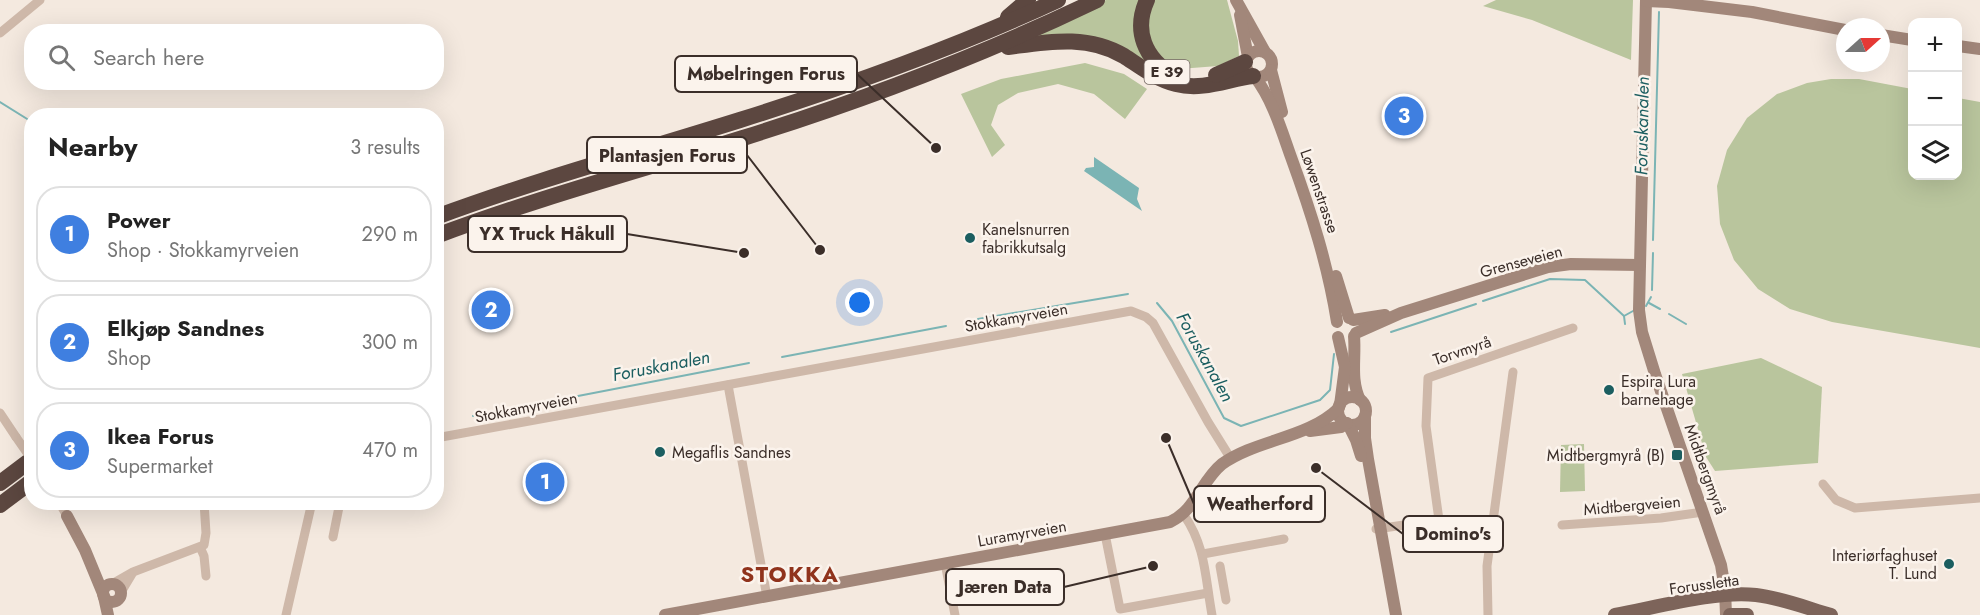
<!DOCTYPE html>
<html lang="en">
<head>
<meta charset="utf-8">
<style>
	:root { --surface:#fff; --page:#f2f2f2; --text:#222; --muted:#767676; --line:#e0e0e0; --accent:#7c3aed }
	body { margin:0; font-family:Jost,sans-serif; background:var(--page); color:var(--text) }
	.controls { position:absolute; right:18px; top:18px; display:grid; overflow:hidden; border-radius:12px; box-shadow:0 6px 24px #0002 }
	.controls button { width:54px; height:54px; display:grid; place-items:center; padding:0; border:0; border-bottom:2px solid var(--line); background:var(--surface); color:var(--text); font:30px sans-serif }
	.compass { position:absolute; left:1836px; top:18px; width:54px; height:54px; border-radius:50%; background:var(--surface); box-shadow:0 6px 24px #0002; rotate:69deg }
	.you { position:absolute; left:860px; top:303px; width:21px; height:21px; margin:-15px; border:4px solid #fff; border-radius:50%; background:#1a73e8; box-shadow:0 0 0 9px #1a73e833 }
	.badge { display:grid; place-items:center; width:39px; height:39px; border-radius:50%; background:var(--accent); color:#fff; font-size:20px; font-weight:700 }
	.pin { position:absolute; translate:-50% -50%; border:3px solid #fff; box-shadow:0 2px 6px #0006 }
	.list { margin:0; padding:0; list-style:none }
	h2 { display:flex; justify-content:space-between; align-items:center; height:78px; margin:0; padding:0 24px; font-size:26px }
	h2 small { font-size:20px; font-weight:400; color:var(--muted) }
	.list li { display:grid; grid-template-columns:39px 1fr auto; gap:18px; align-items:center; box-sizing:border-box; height:96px; margin:0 12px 12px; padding:0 12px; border:2px solid var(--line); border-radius:24px }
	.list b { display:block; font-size:22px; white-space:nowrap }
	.list p { margin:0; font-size:20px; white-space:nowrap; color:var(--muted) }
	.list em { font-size:20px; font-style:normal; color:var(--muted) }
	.icon { flex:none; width:33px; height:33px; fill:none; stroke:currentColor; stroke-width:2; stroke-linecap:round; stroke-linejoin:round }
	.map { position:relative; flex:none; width:1980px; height:615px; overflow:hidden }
	.search { position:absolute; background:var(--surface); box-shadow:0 6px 24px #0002; left:24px; top:24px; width:420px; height:66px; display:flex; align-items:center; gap:15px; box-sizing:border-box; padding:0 21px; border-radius:24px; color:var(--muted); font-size:22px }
	.panel { position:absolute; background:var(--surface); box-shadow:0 6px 24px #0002; left:24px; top:108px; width:420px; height:402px; border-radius:24px }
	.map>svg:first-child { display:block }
</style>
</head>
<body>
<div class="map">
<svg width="1980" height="615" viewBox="0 0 1980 615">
	<rect width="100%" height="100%" fill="#f4e9df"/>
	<g fill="#b9c59d">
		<polygon points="1106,0 1141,0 1150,62 1036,35"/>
		<polygon points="1155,0 1227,0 1238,41 1239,56 1218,66 1179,69 1163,62 1147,36 1150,8"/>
		<polygon points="1496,0 1633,0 1631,60 1532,20 1483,6"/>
		<polygon points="1085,63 1124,74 1147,89 1125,119 1094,94 1058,84 1018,93 998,105 991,125 1005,145 992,157 961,94 1001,79"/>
		<polygon points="1831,79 1859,79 1912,89 1912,176 1958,176 1958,98 1980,102 1980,348 1832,322 1790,309 1758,289 1734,260 1720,224 1717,186 1727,150 1747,118 1777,94 1807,83"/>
		<polygon points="1761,358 1822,387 1818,463 1715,471 1706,457 1682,374"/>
		<polygon points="1584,444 1585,491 1560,492 1561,445"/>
	</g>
	<polygon fill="#7bb4b4" points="1094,157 1139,188 1137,199 1142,211 1084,171 1086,168 1094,167"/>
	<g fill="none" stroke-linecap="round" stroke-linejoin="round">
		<g stroke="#7bb4b4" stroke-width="2">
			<polyline points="0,102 32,122"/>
			<polyline points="1653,240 1659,12"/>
			<polyline points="1652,290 1653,253"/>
			<polyline points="1483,301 1550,279 1585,280 1624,316"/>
			<polyline points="1157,303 1172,321 1224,418 1241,426 1320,400 1330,390 1334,354"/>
			<polyline points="1649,303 1660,309"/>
			<polyline points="1646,306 1651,297"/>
			<polyline points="1669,314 1686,324"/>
			<polyline points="978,319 1128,294"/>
			<polyline points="1625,324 1624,316 1633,311"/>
			<polyline points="1391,332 1476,304"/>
			<polyline points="782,357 946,326"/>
			<polyline points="578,396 749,363"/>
			<polyline points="436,407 442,414"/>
			<polyline points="473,416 550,401"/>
		</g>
		<g stroke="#ceb8a9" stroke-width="9">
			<polyline points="0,33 40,0"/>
			<polyline points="728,385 767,597"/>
			<polyline points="0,413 16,437"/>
			<polyline points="436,438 1131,311 1146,317 1153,323 1208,422 1231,459"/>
			<polyline points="1823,484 1836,500 1855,508 1980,498"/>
			<polyline points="59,502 67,516"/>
			<path d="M1184,515C1206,547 1205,577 1212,615"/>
			<polyline points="1439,520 1426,426 1428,378 1573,328"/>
			<polyline points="1562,525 1661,518 1703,512"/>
			<polyline points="1376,529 1439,520 1492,525"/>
			<polyline points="1105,534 1120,609 1208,593"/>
			<polyline points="333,537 340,502"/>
			<polyline points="200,547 204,556 206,576"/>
			<polyline points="1203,554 1284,539"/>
			<polyline points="945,563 955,615"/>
			<polyline points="1220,566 1226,600"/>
			<polyline points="112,584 133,572 204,545 206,533 204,502"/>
			<polyline points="120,594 132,574"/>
			<polyline points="286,615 312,502"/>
			<polyline points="1488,615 1487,566 1513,372"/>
		</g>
		<g stroke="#a2877a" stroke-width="12">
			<polyline points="1236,0 1265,52"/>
			<polyline points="1646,0 1639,310 1642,332 1655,374 1721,565 1725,589 1726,615"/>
			<polyline points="1646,1 1669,2 1752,12 1845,30"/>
			<polyline points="1240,15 1248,57"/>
			<polyline points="1881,35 1912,40"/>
			<polyline points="1958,46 1980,49"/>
			<circle cx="1259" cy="64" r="13"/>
			<polyline points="1271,70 1282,112"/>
			<path d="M1255,77C1273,101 1281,129 1291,157C1311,212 1328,265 1337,322"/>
			<polyline points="1336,276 1349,318"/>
			<polyline points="1353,320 1385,315"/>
			<polyline points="1356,333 1401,313 1548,267 1571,264 1640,265"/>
			<path d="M1354,336C1356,358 1350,379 1360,400"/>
			<polyline points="1338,337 1345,367 1340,405"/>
			<circle cx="1352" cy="411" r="14"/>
			<polyline points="1365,416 1365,438 1368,459 1396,615"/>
			<polyline points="1348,424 1356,440 1361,456"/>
			<polyline points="1310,431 1341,427 1347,423"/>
			<polyline points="67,516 85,550 104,596"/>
			<circle cx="112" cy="593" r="9"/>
			<polyline points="104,597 108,615"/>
			<path d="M665,615L1170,522C1196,510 1201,481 1222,464C1257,439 1307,439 1339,408"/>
		</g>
		<g stroke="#7d645a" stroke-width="14">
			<path d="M1615,615C1654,608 1717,590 1756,595C1781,598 1807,608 1831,615"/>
			<polyline points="1730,615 1747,615"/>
		</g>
		<g stroke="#5c4740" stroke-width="16">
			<path d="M1147,0C1133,31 1145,59 1173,75"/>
			<polyline points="1008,17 1028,0"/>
			<path d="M1008,47C1047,42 1087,34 1124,56C1141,67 1156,79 1176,84C1203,91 1228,79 1253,76"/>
			<polyline points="1216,75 1245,62"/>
			<path d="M436,217C536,180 638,152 740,120C848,86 955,48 1058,0"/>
			<path d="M436,236C537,198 641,170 743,138C864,100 983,55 1097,0"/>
			<polyline points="0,483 32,459"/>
			<polyline points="0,505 32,481"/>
		</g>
		<polyline stroke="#ceb8a9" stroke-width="9" points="16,437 32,460"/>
	</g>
	<g fill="#1b5e60" stroke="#fbf3ec" stroke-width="2">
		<circle cx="970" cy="238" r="6"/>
		<circle cx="1609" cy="390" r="6"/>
		<circle cx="660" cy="452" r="6"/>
		<rect x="1671" y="449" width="12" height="12" rx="3"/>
		<circle cx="1949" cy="564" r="6"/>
	</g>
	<g text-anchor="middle" stroke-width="5" stroke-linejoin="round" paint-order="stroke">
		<rect fill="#fbf3ec" stroke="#756964" stroke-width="1.5" x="1144.5" y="60" width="45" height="24" rx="4.5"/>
		<g font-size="15" font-weight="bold" fill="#3b2e29">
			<text x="1167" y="77">E 39</text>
		</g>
		<g font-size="16" fill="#3b2e29" stroke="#fbf3ec">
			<text transform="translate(1320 191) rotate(71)" y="6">Løwenstrasse</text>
			<text transform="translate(1521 261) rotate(-15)" y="6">Grenseveien</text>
			<text transform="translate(1016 317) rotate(-10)" y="6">Stokkamyrveien</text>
			<text transform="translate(1462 350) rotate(-19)" y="6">Torvmyrå</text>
			<text transform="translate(526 407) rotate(-11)" y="6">Stokkamyrveien</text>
			<text transform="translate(1706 469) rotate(70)" y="6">Midtbergmyrå</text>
			<text transform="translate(1632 505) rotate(-5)" y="6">Midtbergveien</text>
			<text transform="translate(1022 533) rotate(-10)" y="6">Luramyrveien</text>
			<text transform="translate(1704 584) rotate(-8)" y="6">Forussletta</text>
		</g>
		<g font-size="16" fill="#3b2e29" stroke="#fbf3ec" text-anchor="start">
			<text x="982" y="235">Kanelsnurren<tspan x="982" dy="18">fabrikkutsalg</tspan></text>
			<text x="1621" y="387">Espira Lura<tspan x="1621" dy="18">barnehage</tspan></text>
			<text x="672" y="458">Megaflis Sandnes</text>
			<text x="1665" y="461" text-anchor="end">Midtbergmyrå (B)</text>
			<text x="1937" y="561" text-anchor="end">Interiørfaghuset<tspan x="1937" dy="18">T. Lund</tspan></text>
		</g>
		<g font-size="18" font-style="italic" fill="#1b5e60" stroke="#fbf3ec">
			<text transform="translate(1642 126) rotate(-89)" y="6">Foruskanalen</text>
			<text transform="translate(1205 357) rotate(61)" y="6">Foruskanalen</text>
			<text transform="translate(661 366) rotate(-11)" y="6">Foruskanalen</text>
		</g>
		<g font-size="22" font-weight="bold" letter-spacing="1.5" fill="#90331c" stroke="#fbf3ec">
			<text x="790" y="582">STOKKA</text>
		</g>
	</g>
	<path fill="none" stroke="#3b2e29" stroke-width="2" d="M936 148L857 74M820 250L747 155M744 253L627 234M1166 438L1194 504M1316 468L1403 534M1153 566L1064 587"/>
	<g fill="#3b2e29" stroke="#fbf3ec" stroke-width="2">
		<circle cx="936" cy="148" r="6"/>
		<circle cx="820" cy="250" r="6"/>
		<circle cx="744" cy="253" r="6"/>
		<circle cx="1166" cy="438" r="6"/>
		<circle cx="1316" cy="468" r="6"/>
		<circle cx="1153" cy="566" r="6"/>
	</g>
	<g fill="#fbf3ec" stroke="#3b2e29" stroke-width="2">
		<rect x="675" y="56" width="182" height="36" rx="6"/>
		<rect x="587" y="137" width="160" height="36" rx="6"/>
		<rect x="468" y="216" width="159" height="36" rx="6"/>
		<rect x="1194" y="486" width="131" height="36" rx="6"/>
		<rect x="1403" y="516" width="100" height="36" rx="6"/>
		<rect x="946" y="569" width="118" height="36" rx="6"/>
	</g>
	<g font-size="18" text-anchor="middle" font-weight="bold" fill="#3b2e29">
		<text x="766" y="80">Møbelringen Forus</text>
		<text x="667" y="162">Plantasjen Forus</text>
		<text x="547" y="240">YX Truck Håkull</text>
		<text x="1260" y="510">Weatherford</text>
		<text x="1453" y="540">Domino's</text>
		<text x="1005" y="593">Jæren Data</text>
	</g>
</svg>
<div class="controls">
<button>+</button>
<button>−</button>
<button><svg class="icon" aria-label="layers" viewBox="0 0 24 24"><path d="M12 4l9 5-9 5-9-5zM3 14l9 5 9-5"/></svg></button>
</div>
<svg class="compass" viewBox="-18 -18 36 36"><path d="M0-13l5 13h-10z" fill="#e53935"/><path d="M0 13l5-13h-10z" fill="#767676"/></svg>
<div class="you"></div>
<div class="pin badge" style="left:545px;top:482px;background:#3f7fe0">1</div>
<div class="pin badge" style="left:491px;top:310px;background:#3f7fe0">2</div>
<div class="pin badge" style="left:1404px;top:116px;background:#3f7fe0">3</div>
<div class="search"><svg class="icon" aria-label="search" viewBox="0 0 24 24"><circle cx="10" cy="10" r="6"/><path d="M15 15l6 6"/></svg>Search here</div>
<section class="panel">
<h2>Nearby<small>3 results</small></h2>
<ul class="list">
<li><span class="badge" style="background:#3f7fe0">1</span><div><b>Power</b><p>Shop · Stokkamyrveien</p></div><em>290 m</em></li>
<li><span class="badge" style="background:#3f7fe0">2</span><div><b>Elkjøp Sandnes</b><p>Shop</p></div><em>300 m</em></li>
<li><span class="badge" style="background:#3f7fe0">3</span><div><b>Ikea Forus</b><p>Supermarket</p></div><em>470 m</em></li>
</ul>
</section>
</div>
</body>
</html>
